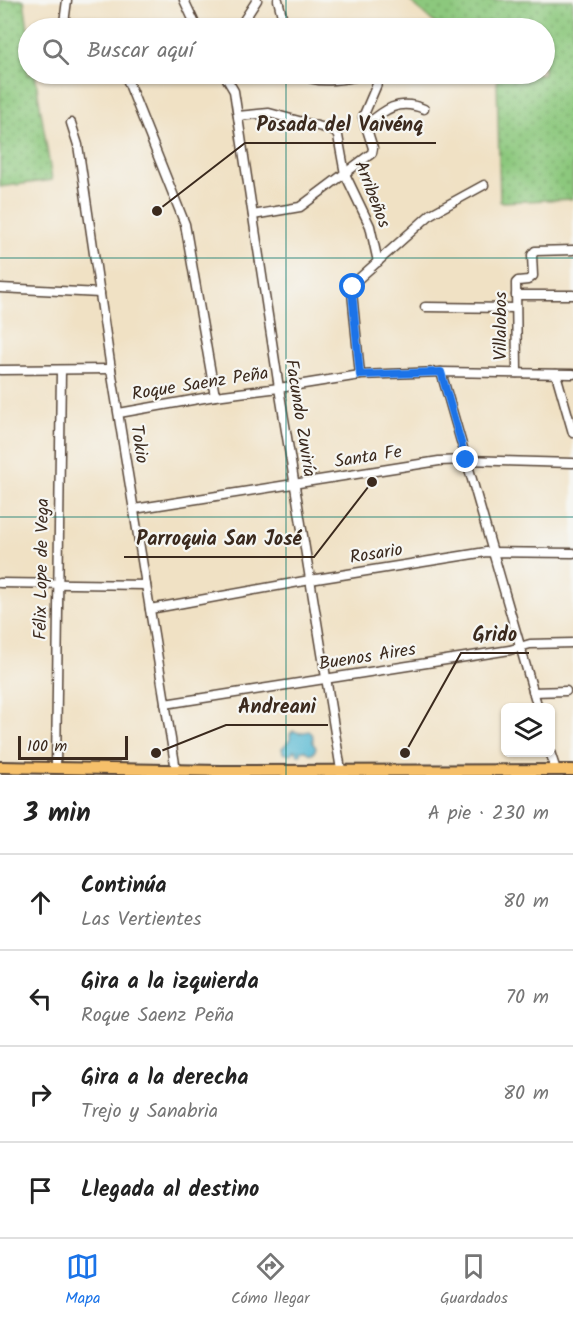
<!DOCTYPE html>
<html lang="es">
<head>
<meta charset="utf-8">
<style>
	:root { --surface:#fff; --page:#f2f2f2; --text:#222; --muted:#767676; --line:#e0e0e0; --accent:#1a73e8 }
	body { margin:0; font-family:Kalam,sans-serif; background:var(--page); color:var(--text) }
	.controls { position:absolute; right:18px; bottom:18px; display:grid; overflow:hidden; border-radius:9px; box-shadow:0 2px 4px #0004 }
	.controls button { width:54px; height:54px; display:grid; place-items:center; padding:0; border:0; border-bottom:2px solid var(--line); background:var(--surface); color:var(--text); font:30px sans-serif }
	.scale { position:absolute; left:18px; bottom:15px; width:110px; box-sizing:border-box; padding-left:6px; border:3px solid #3b2a1e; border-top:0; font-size:16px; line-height:21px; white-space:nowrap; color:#3b2a1e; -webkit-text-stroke:4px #f6f6f2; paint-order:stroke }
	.stop { position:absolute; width:18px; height:18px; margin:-14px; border:4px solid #1a73e8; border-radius:50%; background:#fff }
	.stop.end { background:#1a73e8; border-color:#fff; box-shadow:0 2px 6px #0008 }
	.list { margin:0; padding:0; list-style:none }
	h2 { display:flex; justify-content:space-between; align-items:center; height:78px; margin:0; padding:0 24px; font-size:26px }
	h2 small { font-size:20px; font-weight:400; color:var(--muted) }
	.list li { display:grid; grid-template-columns:39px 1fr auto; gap:18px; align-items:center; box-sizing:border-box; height:96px; padding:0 24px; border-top:2px solid var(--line) }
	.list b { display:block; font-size:22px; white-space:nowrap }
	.list p { margin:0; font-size:20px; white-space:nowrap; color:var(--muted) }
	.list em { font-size:20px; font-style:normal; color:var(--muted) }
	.icon { flex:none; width:33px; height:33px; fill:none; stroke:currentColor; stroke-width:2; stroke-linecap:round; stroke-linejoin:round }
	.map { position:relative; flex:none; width:573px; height:775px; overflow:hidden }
	.search { position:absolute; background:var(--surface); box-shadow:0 2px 4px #0004; left:18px; right:18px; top:18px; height:66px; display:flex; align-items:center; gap:15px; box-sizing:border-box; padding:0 21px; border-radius:33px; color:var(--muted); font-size:22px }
	.sheet { height:462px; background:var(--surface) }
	nav { display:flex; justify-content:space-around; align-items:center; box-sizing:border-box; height:84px; border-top:2px solid var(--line); background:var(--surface); font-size:16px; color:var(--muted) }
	nav a { display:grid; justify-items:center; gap:3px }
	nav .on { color:var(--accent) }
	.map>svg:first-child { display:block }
</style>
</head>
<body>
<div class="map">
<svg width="573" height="775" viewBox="0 0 573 775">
	<defs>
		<pattern id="grass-dots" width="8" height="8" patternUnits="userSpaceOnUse" patternTransform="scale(1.5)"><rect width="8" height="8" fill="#8cc87d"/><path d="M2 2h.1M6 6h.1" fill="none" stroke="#74a366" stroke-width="1.8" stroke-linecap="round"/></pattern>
		<pattern id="water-ripples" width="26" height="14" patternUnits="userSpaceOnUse" patternTransform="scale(1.5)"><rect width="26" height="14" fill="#54b8d2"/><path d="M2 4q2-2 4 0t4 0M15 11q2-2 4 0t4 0" fill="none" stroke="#4796aa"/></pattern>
	</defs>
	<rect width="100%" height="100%" fill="#f6f6f2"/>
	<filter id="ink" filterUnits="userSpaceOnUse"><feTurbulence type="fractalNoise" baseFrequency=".0167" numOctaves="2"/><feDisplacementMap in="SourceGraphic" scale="12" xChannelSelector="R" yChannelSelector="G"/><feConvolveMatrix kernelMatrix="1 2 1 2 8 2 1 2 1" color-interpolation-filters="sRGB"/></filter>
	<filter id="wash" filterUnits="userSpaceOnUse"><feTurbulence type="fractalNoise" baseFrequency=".008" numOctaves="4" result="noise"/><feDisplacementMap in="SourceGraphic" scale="24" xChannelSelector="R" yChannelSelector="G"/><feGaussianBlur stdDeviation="1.35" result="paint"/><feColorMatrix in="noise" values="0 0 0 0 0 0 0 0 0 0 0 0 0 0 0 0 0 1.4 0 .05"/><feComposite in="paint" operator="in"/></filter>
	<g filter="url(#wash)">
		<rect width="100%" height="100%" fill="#f0e1c4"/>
		<g fill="url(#grass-dots)" stroke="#64794e" stroke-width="1.5">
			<polygon points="0,0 24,0 28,29 28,74 35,74 52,180 0,187"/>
			<polygon points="409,0 573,0 573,199 500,202 497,79 491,74 544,74 544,28 440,28"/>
		</g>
		<path fill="url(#water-ripples)" stroke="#487178" stroke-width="1.5" d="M293,731L300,733L309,731C315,735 312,738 313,743C314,745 315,746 316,748L313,754L309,753L305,750H302L300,755H298L296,751L294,750L290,755L283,753L282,748L290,740V734Z"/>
	</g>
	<g filter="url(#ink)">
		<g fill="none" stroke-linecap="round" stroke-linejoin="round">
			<defs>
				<g id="minor">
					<polyline points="184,0 197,28"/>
					<polyline points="278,0 285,28"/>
					<polyline points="67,28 64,23 67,0"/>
					<polyline points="239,28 257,0"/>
					<polyline points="125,74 185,224 215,396"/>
					<polyline points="224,74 234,91 279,388 341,770"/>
					<polyline points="238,116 269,113 329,129 335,132 338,136 345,174 370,226 378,262"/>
					<polyline points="71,123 78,145 111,369 176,770"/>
					<path d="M365,126C384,110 398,98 424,109"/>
					<path d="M253,215L300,207L372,153L373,148L363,117L378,82C376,77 374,75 369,74C351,78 318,86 302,74"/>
					<polyline points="0,288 100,293"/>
					<polyline points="516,295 573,295"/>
					<polyline points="425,307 515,308"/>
					<polyline points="0,370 111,369"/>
					<polyline points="441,372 538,708"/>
					<polyline points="517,373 516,283 518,281 528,280 533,276 532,255 535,251 573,250"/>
					<polyline points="556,374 573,433"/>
					<polyline points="360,375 352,292 355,282 431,214 484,185"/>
					<polyline points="119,413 215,396 279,388 360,375 441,372 573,374"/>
					<polyline points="134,509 439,461 466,460 573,463"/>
					<polyline points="0,583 146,585"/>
					<polyline points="150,609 310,580 486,552 573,553"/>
					<polyline points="533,692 566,691"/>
					<polyline points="165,704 510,650 530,644 573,643"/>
					<polyline points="550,752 556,770"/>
					<polyline points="56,768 61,370"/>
				</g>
				<polyline id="major" points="0,767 221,771 573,770"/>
			</defs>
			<use href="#minor" stroke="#564537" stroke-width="11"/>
			<use href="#major" stroke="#564537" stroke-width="14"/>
			<use href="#minor" stroke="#fff" stroke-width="8"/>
			<use href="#major" stroke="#f6c06b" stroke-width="10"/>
		</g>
	</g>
	<g fill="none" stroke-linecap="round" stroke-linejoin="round" filter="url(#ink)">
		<polyline stroke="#1a73e8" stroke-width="8" points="353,287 352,292 360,375 441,372 466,460"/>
	</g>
	<path fill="none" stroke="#0f766e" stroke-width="1.5" stroke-opacity="0.55" d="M286,0V28M286,74V775M0,258H573M0,517H573"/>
	<g text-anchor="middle" stroke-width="4.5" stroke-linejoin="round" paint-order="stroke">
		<g font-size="18" fill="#3b2a1e" stroke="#f6f6f2">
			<text transform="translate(373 194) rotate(69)" y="6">Arribeños</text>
			<text transform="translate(500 326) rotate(-90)" y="6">Villalobos</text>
			<text transform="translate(200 383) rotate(-9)" y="6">Roque Saenz Peña</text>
			<text transform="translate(301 418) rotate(81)" y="6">Facundo Zuviría</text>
			<text transform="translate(140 444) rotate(81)" y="6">Tokio</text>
			<text transform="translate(368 456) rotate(-9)" y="6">Santa Fe</text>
			<text transform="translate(376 553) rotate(-9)" y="6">Rosario</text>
			<text transform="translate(41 569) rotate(-89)" y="6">Félix Lope de Vega</text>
			<text transform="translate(367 656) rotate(-9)" y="6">Buenos Aires</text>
		</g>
	</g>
	<path fill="none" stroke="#3b2a1e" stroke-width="2" d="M157 211L245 143H436M372 482L314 557H124M405 753L461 653H529M156 753L226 725H328"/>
	<g fill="#3b2a1e" stroke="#f6f6f2" stroke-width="2">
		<circle cx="157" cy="211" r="6"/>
		<circle cx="372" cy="482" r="6"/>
		<circle cx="405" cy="753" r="6"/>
		<circle cx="156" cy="753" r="6"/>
	</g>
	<g font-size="20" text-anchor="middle" font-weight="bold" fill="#3b2a1e" stroke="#f6f6f2" stroke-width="4.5" stroke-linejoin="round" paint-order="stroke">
		<text x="340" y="131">Posada del Vaivénq</text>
		<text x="219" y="545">Parroquia San José</text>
		<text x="495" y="641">Grido</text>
		<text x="277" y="713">Andreani</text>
	</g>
</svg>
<div class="controls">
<button><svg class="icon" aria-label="layers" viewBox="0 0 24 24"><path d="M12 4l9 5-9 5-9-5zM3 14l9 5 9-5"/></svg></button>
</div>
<div class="scale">100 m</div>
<div class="stop" style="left:353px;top:287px"></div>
<div class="stop end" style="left:466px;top:460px"></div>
<div class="search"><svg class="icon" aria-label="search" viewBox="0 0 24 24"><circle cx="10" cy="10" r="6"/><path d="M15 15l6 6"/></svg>Buscar aquí</div>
</div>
<section class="sheet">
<h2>3 min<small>A pie · 230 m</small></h2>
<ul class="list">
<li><svg class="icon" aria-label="ahead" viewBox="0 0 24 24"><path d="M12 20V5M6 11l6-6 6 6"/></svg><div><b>Continúa</b><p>Las Vertientes</p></div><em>80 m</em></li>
<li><svg class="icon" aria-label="left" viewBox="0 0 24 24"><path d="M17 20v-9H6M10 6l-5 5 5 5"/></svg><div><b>Gira a la izquierda</b><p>Roque Saenz Peña</p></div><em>70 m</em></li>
<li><svg class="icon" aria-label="right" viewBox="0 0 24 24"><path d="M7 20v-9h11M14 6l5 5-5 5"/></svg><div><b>Gira a la derecha</b><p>Trejo y Sanabria</p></div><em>80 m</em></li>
<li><svg class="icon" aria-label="arrive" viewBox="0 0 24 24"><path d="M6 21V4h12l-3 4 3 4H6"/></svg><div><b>Llegada al destino</b></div></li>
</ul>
</section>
<nav>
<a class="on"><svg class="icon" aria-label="map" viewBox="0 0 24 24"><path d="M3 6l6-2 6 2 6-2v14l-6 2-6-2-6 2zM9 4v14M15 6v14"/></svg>Mapa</a>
<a><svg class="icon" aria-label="directions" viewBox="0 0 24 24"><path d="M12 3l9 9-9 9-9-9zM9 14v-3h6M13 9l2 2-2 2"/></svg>Cómo llegar</a>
<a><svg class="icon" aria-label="saved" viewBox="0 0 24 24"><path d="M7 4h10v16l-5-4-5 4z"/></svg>Guardados</a>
</nav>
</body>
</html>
